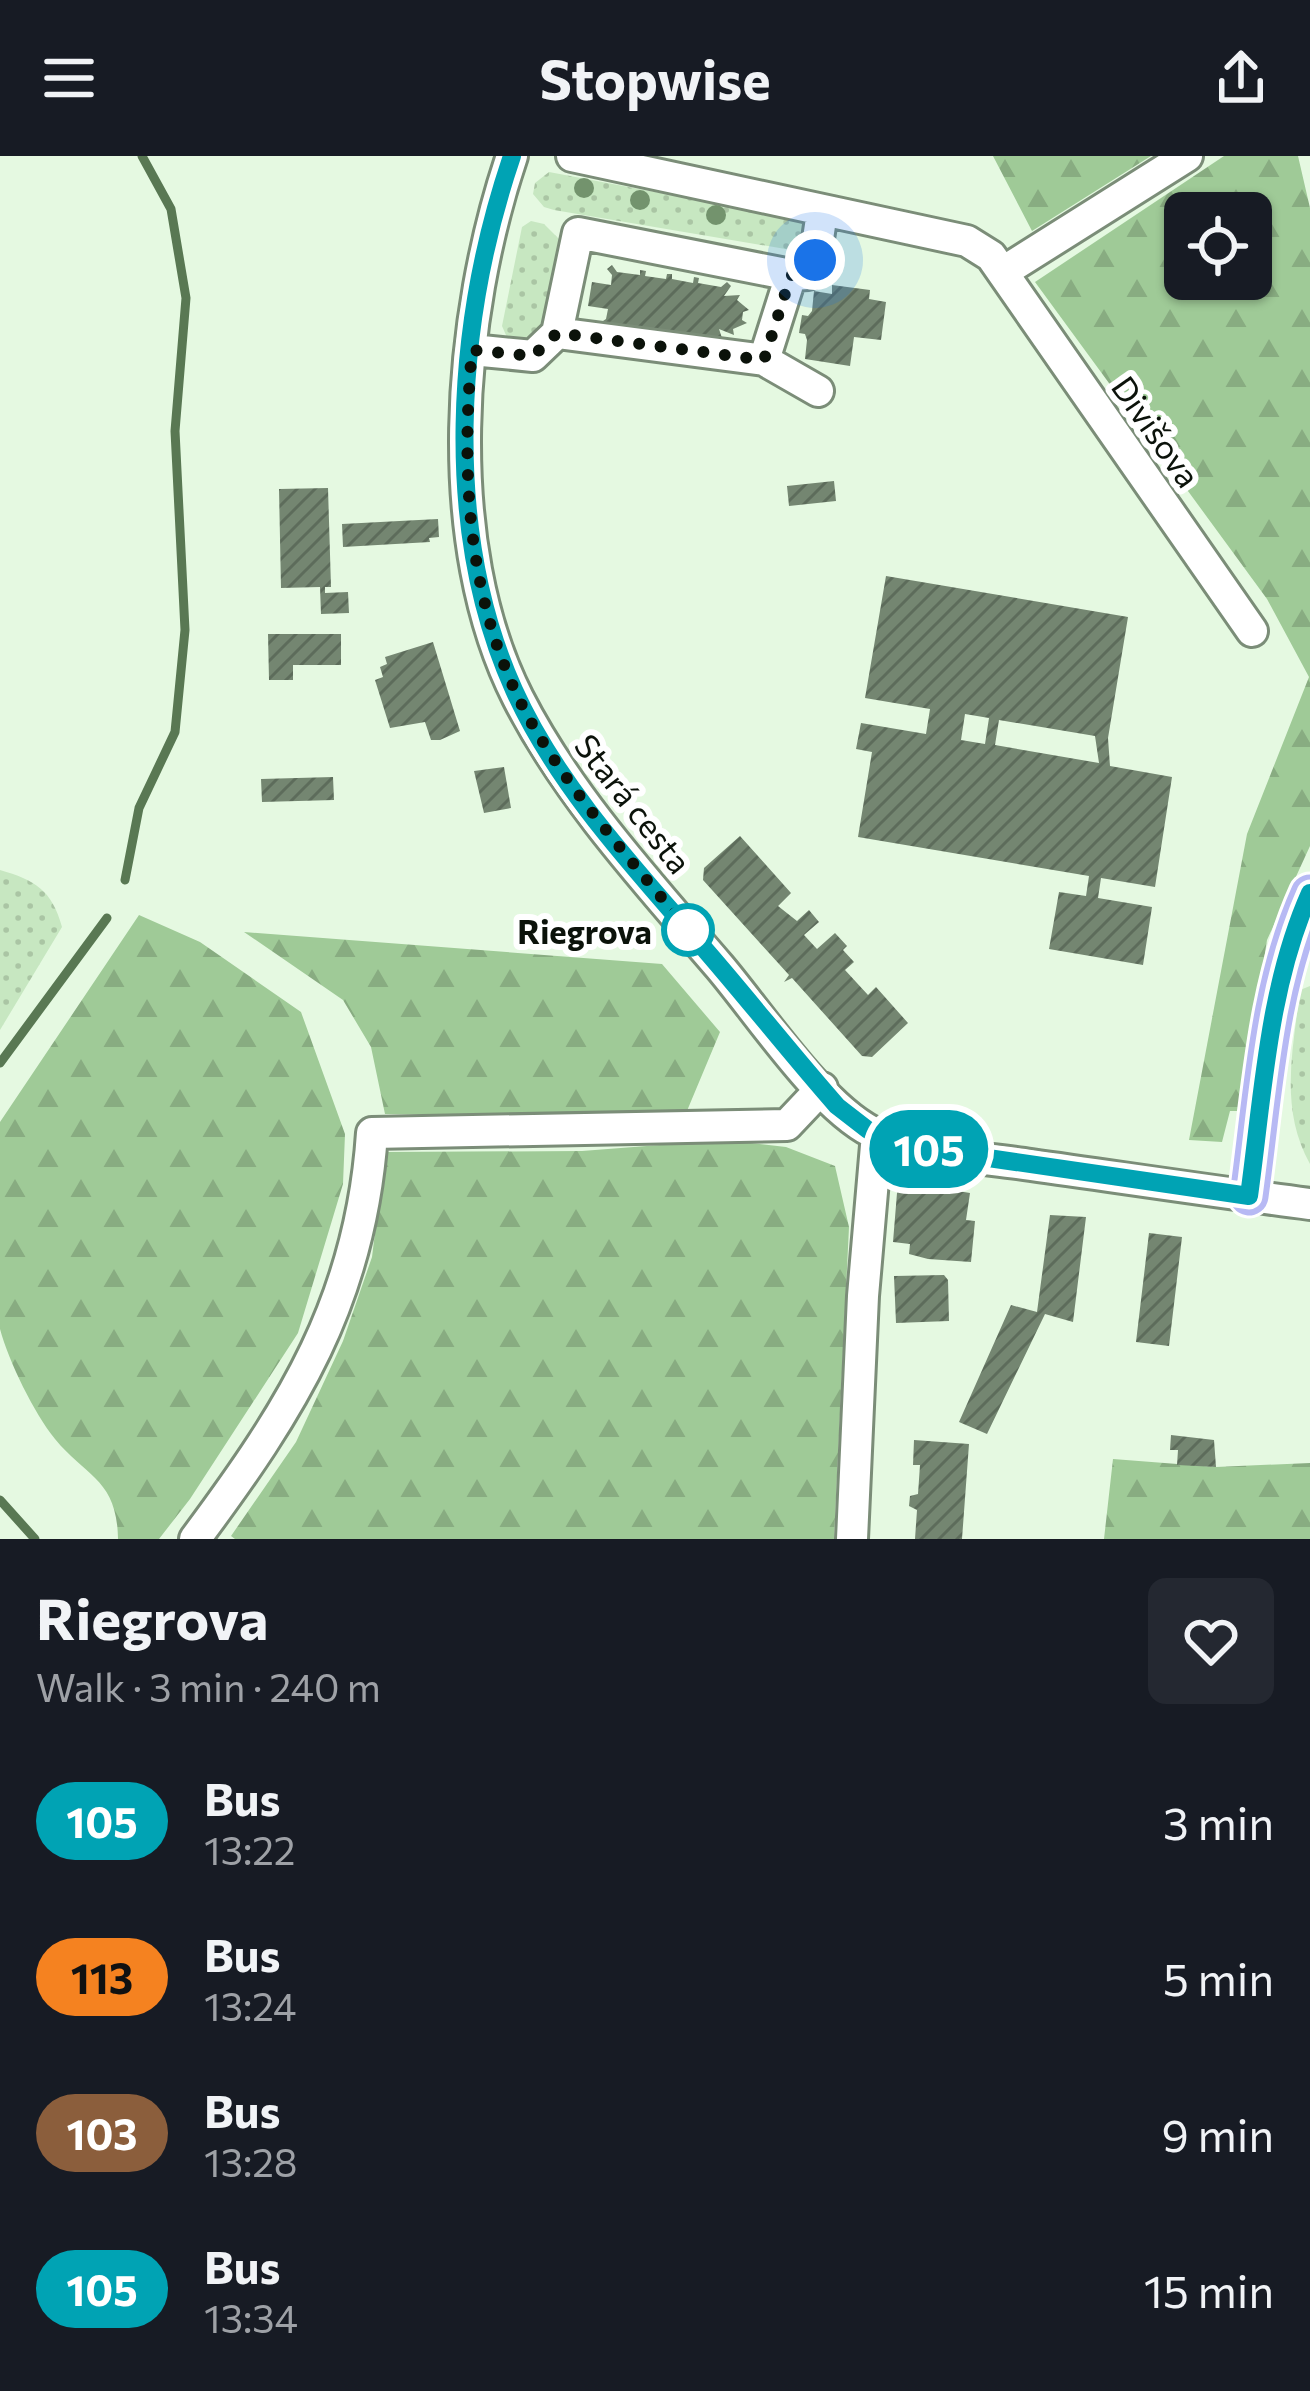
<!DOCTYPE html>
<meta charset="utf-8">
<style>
body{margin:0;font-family:Commissioner,sans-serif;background:#242831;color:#f1f3f6;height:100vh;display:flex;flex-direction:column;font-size:45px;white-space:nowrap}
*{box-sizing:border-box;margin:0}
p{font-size:39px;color:#9ea1a6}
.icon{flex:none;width:66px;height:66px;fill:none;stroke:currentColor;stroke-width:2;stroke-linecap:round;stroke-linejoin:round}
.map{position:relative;height:1383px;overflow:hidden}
.details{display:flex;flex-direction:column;background:#171b24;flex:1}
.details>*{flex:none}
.badge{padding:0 24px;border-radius:39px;font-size:42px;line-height:78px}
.buttons{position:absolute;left:1164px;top:36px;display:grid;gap:24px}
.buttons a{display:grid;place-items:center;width:108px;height:108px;border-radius:18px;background:#171b24;box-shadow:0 3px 9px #0004;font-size:60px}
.you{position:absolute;width:60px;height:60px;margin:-30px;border:9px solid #fff;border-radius:50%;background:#1a73e8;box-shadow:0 0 0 18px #1a73e833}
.map>.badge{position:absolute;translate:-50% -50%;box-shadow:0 0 0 6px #fff}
.round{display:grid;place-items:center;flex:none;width:126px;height:126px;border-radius:18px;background:#242831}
.overview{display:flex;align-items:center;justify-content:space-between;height:204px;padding:0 36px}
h1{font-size:57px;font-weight:700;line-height:90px}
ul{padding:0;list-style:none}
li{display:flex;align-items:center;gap:36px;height:156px;padding:0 36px}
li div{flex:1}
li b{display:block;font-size:45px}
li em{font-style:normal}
li .badge{min-width:132px;font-weight:700;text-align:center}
header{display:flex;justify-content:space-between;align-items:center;height:156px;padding:0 36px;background:#171b24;font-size:54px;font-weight:700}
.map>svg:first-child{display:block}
.grass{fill:url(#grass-dots)}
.forest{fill:url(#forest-firs);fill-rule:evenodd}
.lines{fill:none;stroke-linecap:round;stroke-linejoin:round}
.stream{stroke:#597853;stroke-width:9}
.building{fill:url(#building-hatch);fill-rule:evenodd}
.minor-casing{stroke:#7b8d78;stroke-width:36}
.major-casing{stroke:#fff;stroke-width:45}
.minor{stroke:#fff;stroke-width:30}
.major{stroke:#b7b9f4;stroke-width:39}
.tree{fill:#73936d}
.line-casing{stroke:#fff;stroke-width:27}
.line{stroke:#00a3b4;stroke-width:18}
.walk{stroke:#0b120a;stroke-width:12;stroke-dasharray:0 21.6}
.stop-dot{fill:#fff;stroke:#00a3b4;stroke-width:6}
.labels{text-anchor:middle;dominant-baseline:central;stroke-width:12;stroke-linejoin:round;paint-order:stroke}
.street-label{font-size:33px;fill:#0b120a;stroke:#fff}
.stop-label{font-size:33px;font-weight:bold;fill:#0b120a;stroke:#fff;text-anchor:end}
</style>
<header><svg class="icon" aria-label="menu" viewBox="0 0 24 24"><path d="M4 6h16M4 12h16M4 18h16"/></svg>Stopwise<svg class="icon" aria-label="share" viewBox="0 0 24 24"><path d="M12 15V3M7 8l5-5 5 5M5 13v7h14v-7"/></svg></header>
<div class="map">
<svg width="1310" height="1383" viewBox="0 0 1310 1383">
<defs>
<pattern id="grass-dots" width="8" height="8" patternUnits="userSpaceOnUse" patternTransform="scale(3)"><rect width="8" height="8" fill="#c7e7c1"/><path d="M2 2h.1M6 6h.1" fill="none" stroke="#aac5a4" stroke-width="1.8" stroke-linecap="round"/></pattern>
<pattern id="forest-firs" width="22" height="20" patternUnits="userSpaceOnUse" patternTransform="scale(3)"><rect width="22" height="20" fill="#9fca97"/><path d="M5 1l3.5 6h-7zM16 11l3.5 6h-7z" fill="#88ac81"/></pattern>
<pattern id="building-hatch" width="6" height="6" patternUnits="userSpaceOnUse" patternTransform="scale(3)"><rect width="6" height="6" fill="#748671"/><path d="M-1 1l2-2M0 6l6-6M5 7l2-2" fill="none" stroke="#5d6c5b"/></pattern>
</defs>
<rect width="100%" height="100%" fill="#e5f9e1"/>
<path class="grass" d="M 549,16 L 809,65 L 803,96 L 554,54 L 544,51 L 533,38 L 535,27 Z
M 531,65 L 544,68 L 561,85 C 554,118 553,173 522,190 L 509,186 L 502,170 L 522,71 Z
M 0,714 C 35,724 52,734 62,771 L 0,874 Z
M 1310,830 L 1310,1008 C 1279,952 1293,894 1300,834 Z"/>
<path class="forest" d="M 993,0 L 1151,0 L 1032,75 Z
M 1224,0 L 1298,0 L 1310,52 L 1310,690 L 1267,784 L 1240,955 L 1230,955 L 1222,986 L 1189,984 L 1247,678 L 1309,521 L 1267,443 L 1035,126 ZM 1185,57 L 1251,57 L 1251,123 L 1185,123 Z
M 139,759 L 200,786 L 301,856 L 345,978 L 343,1028 L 298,1177 L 190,1343 L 159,1383 L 118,1383 C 117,1323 87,1322 55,1283 C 34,1257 9,1206 0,1173 L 0,966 Z
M 244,776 L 662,808 L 720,876 L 684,962 L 385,958 L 371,891 L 343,844 Z
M 724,984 L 786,991 L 835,1010 L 849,1071 L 834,1383 L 235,1383 L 231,1380 L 296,1286 L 343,1185 L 372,1101 L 385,996 L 582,995 Z
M 1113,1303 L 1216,1311 L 1310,1307 L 1310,1383 L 1104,1383 Z"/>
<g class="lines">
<path class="stream" d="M 125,724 L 139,652 L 175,576 L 185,474 L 175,275 L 186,142 L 171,53 L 142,0
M 0,907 L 107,762
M 0,1344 L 35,1383"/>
</g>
<path class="building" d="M 612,109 L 617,116 L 640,119 L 640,114 L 646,115 L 645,120 L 666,123 L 667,118 L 672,118 L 672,123 L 693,127 L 694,121 L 699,122 L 698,127 L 721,131 L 727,126 L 731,130 L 724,140 L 740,139 L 737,144 L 749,154 L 743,156 L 742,164 L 747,167 L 733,173 L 734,179 L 719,173 L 723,185 L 719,188 L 714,182 L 691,179 L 691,184 L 685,183 L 686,178 L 665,175 L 664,180 L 659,179 L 659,174 L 638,171 L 637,176 L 632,175 L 632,170 L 609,167 L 603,172 L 600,167 L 606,163 L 608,153 L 588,150 L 592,126 L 611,129 L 612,119 L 607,113 Z
M 832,129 L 870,134 L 869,143 L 886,146 L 881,184 L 854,181 L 850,210 L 805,203 L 807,184 L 805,178 L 799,177 L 802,159 L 808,160 L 812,155 L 814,135 L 832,138 Z
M 834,325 L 836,345 L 789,350 L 787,330 Z
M 328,332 L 331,431 L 325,431 L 325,437 L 348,436 L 349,457 L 321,458 L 320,431 L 281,432 L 279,333 Z
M 438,363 L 439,381 L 429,382 L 430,386 L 343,391 L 342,368 Z
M 886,420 L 1128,461 L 1108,582 L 1110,610 L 1172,621 L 1155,731 L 1101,722 L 1098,742 L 1152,751 L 1143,809 L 1049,793 L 1059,736 L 1086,740 L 1089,720 L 858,681 L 872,596 L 856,593 L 861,567 L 926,578 L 930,553 L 865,542 ZM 965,558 L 989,562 L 985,588 L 961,584 ZM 999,564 L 1095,580 L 1099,607 L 995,589 Z
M 268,478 L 341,478 L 341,509 L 293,509 L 293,524 L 269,524 Z
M 433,486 L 460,575 L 440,584 L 431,584 L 425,566 L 390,572 L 375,524 L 383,521 L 380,511 L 387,508 L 385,501 Z
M 504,611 L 511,652 L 484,657 L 474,615 Z
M 333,621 L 334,644 L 262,646 L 261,623 Z
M 740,680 L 791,737 L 778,750 L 797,765 L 809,754 L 819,766 L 804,779 L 817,793 L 835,777 L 847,790 L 843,794 L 854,806 L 845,814 L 868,839 L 876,831 L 908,867 L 872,901 L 862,900 L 792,822 L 784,826 L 789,819 L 703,724 L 704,712 Z
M 910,1027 L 970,1037 L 966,1064 L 975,1065 L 971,1106 L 928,1103 L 909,1098 L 910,1088 L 893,1086 L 897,1037 L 903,1028 Z
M 1050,1059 L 1086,1061 L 1073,1166 L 1045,1158 L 987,1278 L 959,1266 L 1011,1149 L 1037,1156 Z
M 1149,1077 L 1182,1081 L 1169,1190 L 1136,1186 Z
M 944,1119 L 948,1124 L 949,1165 L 896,1167 L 894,1120 Z
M 1171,1279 L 1214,1284 L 1216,1311 L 1177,1309 L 1178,1294 L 1170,1294 Z
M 914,1284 L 969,1288 L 962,1383 L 915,1383 L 917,1354 L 909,1350 L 910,1340 L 918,1338 L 920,1309 L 913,1309 Z"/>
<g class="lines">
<g class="minor-casing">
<path id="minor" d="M 512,0 C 458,159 439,387 518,542 C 568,640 647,726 719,810 C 759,857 819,949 872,976 C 919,1000 980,1001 1031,1009 C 1124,1022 1217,1036 1310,1048
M 572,0 L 967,85 L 991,100 L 1252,475
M 1003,116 L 1187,0
M 557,177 L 764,204 L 791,119
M 472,194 L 533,200 L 557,177 L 578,77 L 791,119 L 808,118 L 815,103 L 822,56
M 764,204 L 818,235
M 195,1383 C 292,1253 361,1144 372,977 L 787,969 L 822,932
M 852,1383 L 863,1140 L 877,978"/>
</g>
<g class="major-casing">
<path id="major" d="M 1249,1040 C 1263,940 1268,831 1310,738"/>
</g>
<use href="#minor" class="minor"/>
<use href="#major" class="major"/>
</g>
<g class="tree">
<circle cx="584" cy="32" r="10"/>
<circle cx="640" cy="44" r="10"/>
<circle cx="716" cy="59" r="10"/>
</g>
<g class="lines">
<g class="line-casing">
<path id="line" d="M 512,0 C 456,165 441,372 514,534 C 558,632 639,717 708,797 C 752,848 793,900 837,950 L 868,974 L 920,992 L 1249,1040 C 1263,939 1268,831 1310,737"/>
</g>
<use href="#line" class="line"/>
<path class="walk" d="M 688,774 C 639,713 580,648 538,578 C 468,462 460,326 472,194 L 533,200 L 557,177 L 764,204 L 791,119 L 808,118 L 815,104"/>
</g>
<circle class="stop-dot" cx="688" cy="774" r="24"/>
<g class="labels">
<g class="street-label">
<text transform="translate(1157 275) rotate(55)">Divišova</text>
<text transform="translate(634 647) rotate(52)">Stará cesta</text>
</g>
<g class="stop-label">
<text x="652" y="774">Riegrova</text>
</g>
</g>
</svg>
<div class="buttons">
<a><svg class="icon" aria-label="locate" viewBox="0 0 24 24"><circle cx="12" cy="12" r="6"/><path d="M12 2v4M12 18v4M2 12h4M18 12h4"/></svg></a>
</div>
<div class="you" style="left:815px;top:104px"></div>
<b class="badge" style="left:929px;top:993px;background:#00a3b4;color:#fff">105</b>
</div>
<section class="details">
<div class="overview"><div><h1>Riegrova</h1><p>Walk · 3 min · 240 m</p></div><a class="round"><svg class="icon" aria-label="heart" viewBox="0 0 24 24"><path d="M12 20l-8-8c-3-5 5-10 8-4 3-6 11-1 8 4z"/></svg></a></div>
<ul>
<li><span class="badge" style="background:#00a3b4;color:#fff">105</span><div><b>Bus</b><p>13:22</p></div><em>3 min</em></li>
<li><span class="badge" style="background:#f58220;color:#111">113</span><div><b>Bus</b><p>13:24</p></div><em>5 min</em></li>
<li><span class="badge" style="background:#8b5e3c;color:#fff">103</span><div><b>Bus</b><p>13:28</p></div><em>9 min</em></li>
<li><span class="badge" style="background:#00a3b4;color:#fff">105</span><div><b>Bus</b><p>13:34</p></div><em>15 min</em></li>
</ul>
</section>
